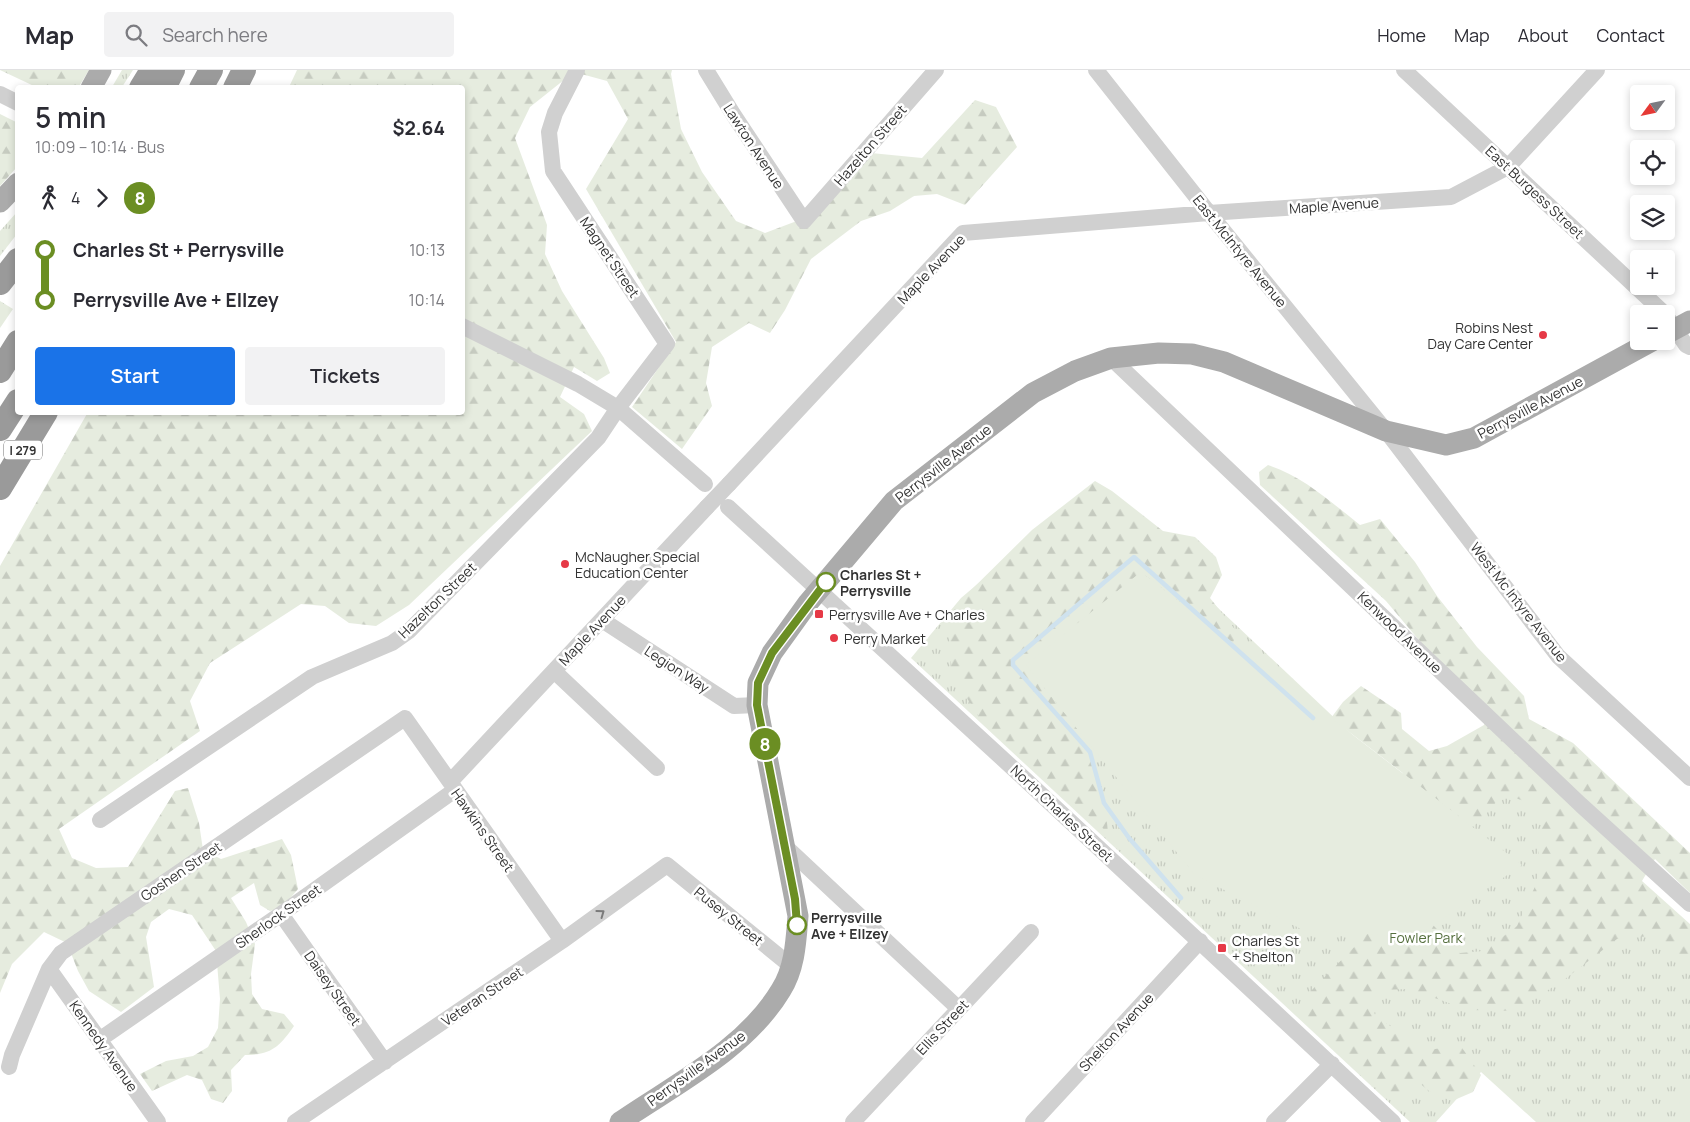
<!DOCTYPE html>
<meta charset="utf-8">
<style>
body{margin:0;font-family:Manrope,sans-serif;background:#f2f2f3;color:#2b2b33;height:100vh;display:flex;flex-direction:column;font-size:19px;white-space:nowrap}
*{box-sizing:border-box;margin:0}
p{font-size:16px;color:#7c7c81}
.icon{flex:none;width:28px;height:28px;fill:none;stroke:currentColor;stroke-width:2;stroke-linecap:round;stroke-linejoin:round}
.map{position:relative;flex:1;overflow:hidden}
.sheet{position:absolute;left:15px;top:15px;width:450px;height:330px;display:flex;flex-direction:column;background:#fff;border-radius:5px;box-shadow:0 2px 8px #0003}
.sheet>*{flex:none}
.badge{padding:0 10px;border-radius:16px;font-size:18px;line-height:32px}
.needle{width:32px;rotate:237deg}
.buttons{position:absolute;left:1630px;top:15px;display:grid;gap:10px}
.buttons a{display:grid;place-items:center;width:45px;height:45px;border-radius:5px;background:#fff;box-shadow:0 2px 8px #0003;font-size:25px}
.map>.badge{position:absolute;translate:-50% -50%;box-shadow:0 0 0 2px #fff}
.legs{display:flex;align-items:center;gap:8px;height:55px;padding:0 20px;font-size:16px}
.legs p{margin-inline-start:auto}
.overview{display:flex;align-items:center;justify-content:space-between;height:85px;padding:0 20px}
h1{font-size:28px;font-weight:600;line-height:38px}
.primary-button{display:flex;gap:10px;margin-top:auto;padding:10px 20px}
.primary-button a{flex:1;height:58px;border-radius:5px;background:#1a73e8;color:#fff;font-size:20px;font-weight:600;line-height:58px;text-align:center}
.primary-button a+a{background:#f2f2f3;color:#2b2b33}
ul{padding:0 20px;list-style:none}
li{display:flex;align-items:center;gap:18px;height:50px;font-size:19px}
li i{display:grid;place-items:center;width:8px;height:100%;margin:0 6px;background:currentColor}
li i::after{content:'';width:12px;height:12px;margin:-6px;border:4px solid;border-radius:50%;background:#fff}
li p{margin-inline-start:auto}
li:first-child i{background:linear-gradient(#0000 50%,currentColor 0)}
li:last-child i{background:linear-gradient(currentColor 50%,#0000 0)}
header{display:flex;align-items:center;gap:30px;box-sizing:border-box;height:70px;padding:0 25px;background:#fff;border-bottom:1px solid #e1e1e2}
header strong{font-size:24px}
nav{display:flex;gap:28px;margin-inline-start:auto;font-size:18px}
.search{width:350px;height:45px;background:#f2f2f3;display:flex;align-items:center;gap:12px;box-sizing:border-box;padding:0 18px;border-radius:5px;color:#7c7c81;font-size:19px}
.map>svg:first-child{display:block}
.grass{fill:url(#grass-tufts)}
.forest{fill:url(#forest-firs)}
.pitch{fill:#e6ecdf}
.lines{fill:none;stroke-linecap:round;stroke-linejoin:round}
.stream{stroke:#cfe2ee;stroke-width:4.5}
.minor{stroke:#d0d0d0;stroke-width:16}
.major{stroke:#ababab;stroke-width:21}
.highway{stroke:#9a9a9a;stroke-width:24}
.minor-bridge{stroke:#d0d0d0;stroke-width:16}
.oneway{stroke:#7a7a7a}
.line-1-casing{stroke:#fff;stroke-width:11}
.line-1{stroke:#6b8e23;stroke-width:8}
.poi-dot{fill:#e63946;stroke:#fff;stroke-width:2}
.stop-1-dot{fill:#fff;stroke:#6b8e23;stroke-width:2.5}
.labels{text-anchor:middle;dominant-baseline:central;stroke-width:5;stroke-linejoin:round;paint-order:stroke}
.shield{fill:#fff;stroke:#707070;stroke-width:1}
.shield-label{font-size:12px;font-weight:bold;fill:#333}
.street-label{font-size:14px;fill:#333;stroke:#fff}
.poi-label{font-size:14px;fill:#333;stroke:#fff;text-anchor:start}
.stop-label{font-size:14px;font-weight:bold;fill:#333;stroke:#fff;text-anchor:start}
.park-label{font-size:14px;fill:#56703f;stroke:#fff}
</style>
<header>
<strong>Map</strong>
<div class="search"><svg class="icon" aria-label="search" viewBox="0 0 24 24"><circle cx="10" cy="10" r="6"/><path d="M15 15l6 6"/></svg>Search here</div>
<nav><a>Home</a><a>Map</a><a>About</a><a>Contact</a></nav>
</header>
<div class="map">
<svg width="1690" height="1052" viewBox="0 0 1690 1052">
<defs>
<pattern id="grass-tufts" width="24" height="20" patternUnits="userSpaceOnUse" patternTransform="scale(1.25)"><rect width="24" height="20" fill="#e6ecdf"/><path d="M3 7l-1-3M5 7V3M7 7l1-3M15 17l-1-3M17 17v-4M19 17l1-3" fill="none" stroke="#c6cbc0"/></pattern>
<pattern id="forest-firs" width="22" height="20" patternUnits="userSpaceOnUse" patternTransform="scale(1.25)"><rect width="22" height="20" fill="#e6ecdf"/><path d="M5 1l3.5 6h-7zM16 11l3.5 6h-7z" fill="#c6cbc0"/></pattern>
</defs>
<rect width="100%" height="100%" fill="#fff"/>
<path class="grass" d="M 122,0 L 133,0 L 122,17 L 112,17 Z
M 17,142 L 17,164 L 0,186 L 0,161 Z
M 0,231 L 13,239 L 0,258 Z
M 1091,418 L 1397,707 L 1482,658 L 1690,858 L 1690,1052 L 1536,1052 L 1481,1002 L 1436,1052 L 1410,1052 L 911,588 L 961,528 Z"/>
<path class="forest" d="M 0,0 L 89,0 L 78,18 L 36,17 Z
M 297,0 L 672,0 L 671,4 L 681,59 L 702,102 L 736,151 L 765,163 L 818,143 L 871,83 L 922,88 L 975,30 L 996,37 L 1017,77 L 965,135 L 937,124 L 914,126 L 890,141 L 861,151 L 811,189 L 785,240 L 770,263 L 749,253 L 712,277 L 706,313 L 712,336 L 682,379 L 632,337 L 676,272 L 586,119 L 628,49 L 607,11 L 574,2 L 530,37 L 515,68 L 547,155 L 545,184 L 562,221 L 604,288 L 610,303 L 597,311 L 574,297 L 560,327 L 584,344 L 592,361 L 409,535 L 376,556 L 349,553 L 325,536 L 301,534 L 210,593 L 190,631 L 200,661 L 59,759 L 72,788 L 96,798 L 128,797 L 175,721 L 188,718 L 199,753 L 203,780 L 221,789 L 282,769 L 291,785 L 298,819 L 282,838 L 270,841 L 260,835 L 254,813 L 231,828 L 246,852 L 255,874 L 251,904 L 252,924 L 262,939 L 284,944 L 294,956 C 280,976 272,985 245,985 L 231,1000 L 232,1021 L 223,1033 L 211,1029 L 202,1010 L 187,1005 L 152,1021 L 140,1004 L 166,991 L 193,986 L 208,977 L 218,958 L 220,929 L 216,881 L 192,845 L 169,839 L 151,852 L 146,867 L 154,917 L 121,942 L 89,921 L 78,901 L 67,873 L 44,862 L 12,894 L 0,923 L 0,496 L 88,342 L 462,342 L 462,18 L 289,17 Z
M 0,44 L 18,53 L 17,97 L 0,116 Z
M 1268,395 C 1303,406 1332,433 1360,455 L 1380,449 L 1415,492 L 1437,526 L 1477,577 L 1524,626 L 1529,649 L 1573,673 L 1690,783 L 1690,823 L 1655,789 L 1642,811 L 1690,854 L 1690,902 L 1681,898 L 1650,866 L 1617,869 L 1565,909 L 1516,941 L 1469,940 L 1409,919 L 1379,920 L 1371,935 L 1376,947 L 1429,980 L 1460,975 L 1481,1005 L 1473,1022 L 1452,1031 L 1429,1021 L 1417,1011 L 1395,1031 L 1304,947 L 1311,921 L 1367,864 L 1416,867 L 1433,855 L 1460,883 L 1484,881 L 1517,856 L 1538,810 L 1539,765 L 1547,739 L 1504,724 L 1473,757 L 1331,648 L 1343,632 L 1361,616 L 1401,643 L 1402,659 L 1429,681 L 1447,676 L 1484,655 L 1488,642 L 1434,588 L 1386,531 L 1260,415 L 1259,402 Z
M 1095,411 L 1112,421 L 1163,461 L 1195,467 L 1216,487 L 1222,505 L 1210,528 L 1237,562 L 1233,573 L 1141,502 L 1026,595 L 1083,666 L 1105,732 L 1108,763 L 981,650 L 952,605 L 948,554 L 956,535 L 1032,460 Z"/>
<path class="pitch" d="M 1141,502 L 1522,795 L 1416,867 L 1303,860 L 1195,805 L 1026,595 Z
M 1690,1009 L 1690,1052 L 1687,1052 L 1676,1025 Z"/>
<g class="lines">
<path class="stream" d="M 1181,828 L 1129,768 L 1104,733 L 1090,682 L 1013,595 L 1013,590 L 1134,487 L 1313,648"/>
<path class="minor" d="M 706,0 L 733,44 L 804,151 L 936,0
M 1096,0 L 1209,143 L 1386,361 L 1558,586 L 1690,708
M 1404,0 L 1665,244
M 0,24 L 18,33
M 1669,250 L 1686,275 L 1690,277
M 462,256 L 578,314 L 618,338 L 705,414
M 1111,288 L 1581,735 L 1690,834
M 729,414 L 963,163 L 1209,143 L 1451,127 L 1508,97 L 1597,0
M 728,437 L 1016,701 L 1393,1052
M 602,550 L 734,636 L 757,635
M 554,601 L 657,698
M 450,712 L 707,437
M 100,750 L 312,607 L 392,573 L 409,561 L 598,368 L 618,338 L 667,274 L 553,101 L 549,62 L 555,43 L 577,0
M 785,776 L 959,939
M 281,844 L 385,992
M 49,899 L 158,1052
M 99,970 L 281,844 L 455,720
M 9,997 L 12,985 L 49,899 L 61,883 L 405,648 L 562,871
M 295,1052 L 562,871 L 667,795 L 791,896
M 853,1052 L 1031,862
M 1033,1052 L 1200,871
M 1274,1052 L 1332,994"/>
<path class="major" d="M 91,18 L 101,0
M 0,132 L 18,113
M 1666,264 L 1690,251
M 620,1052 C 675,1014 745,980 781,920 C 795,898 796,871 798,846 L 757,635 L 758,613 L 772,583 L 808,533 L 894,431 L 1033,323 L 1075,301 L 1111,288 L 1159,283 L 1192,284 L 1224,292 L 1386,361 L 1446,375 L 1474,368 L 1652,271"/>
<path class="highway" d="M 141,18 L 152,0
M 164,18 L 173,0
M 201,18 L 211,0
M 235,18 L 244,0
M 0,213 L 18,190
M 0,301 L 18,272
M 0,359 L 18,331
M 0,418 L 46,342"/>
<path class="minor-bridge" d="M 707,437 L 729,414"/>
</g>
<defs><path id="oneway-chevron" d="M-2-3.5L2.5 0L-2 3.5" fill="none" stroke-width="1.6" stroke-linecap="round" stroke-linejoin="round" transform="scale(1.25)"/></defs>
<use class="oneway" href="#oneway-chevron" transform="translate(601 843) rotate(-36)"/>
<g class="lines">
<g class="line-1-casing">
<path id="line-1" d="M 797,855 L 795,829 L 757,635 L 758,613 L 772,583 L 826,512"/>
</g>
<use href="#line-1" class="line-1"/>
</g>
<g class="poi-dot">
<circle cx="1543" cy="265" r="5"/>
<circle cx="565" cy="494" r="5"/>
<rect x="814" y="539" width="10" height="10" rx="2.5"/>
<circle cx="834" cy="568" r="5"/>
<rect x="1217" y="873" width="10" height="10" rx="2.5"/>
</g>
<g class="stop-1-dot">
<circle cx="826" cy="512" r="9"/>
<circle cx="797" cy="855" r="9"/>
</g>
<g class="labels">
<rect class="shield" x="4" y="370.5" width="38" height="19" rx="4"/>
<g class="shield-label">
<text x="23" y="380">I 279</text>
</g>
<g class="street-label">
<text transform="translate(870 75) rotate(-49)">Hazelton Street</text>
<text transform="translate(754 76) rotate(57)">Lawton Avenue</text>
<text transform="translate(1535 122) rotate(43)">East Burgess Street</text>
<text transform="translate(1334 135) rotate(-4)">Maple Avenue</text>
<text transform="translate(1240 181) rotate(51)">East McIntyre Avenue</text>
<text transform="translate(610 187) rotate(56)">Magnet Street</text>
<text transform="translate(931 199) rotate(-46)">Maple Avenue</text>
<text transform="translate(1530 337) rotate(-28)">Perrysville Avenue</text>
<text transform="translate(943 393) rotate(-38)">Perrysville Avenue</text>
<text transform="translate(437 530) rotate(-44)">Hazelton Street</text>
<text transform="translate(1519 532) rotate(52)">West Mc Intyre Avenue</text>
<text transform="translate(592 560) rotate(-47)">Maple Avenue</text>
<text transform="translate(1400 562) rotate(44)">Kenwood Avenue</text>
<text transform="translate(677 599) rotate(33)">Legion Way</text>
<text transform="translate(1062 743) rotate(43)">North Charles Street</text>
<text transform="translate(483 760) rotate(55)">Hawkins Street</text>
<text transform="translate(181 801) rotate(-34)">Goshen Street</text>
<text transform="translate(278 846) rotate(-35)">Sherlock Street</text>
<text transform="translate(729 846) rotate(39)">Pusey Street</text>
<text transform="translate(333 918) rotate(55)">Daisey Street</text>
<text transform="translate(482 926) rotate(-34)">Veteran Street</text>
<text transform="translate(942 957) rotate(-47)">Ellis Street</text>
<text transform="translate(1116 962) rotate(-47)">Shelton Avenue</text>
<text transform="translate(104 976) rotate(55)">Kennedy Avenue</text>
<text transform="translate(696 998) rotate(-36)">Perrysville Avenue</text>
</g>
<g class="poi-label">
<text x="1533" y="257" text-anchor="end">Robins Nest<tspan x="1533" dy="16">Day Care Center</tspan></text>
<text x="575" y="486">McNaugher Special<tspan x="575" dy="16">Education Center</tspan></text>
<text x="829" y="544">Perrysville Ave + Charles</text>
<text x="844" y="568">Perry Market</text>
<text x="1232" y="870">Charles St<tspan x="1232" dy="16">+ Shelton</tspan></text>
</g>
<g class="stop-label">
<text x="840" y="504">Charles St +<tspan x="840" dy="16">Perrysville</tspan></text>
<text x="811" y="847">Perrysville<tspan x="811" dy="16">Ave + Ellzey</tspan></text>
</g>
<g class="park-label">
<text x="1426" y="867">Fowler Park</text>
</g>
</g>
</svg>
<div class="buttons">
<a><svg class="needle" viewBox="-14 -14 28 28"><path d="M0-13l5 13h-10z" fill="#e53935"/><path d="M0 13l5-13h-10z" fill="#7c7c81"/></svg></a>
<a><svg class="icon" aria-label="locate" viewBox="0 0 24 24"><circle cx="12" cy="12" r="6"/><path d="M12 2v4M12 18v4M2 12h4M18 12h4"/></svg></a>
<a><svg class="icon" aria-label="layers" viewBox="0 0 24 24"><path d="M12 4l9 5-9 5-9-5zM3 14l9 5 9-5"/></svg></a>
<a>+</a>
<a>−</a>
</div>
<b class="badge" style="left:765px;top:674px;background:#6b8e23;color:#fff">8</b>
<section class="sheet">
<div class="overview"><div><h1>5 min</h1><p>10:09 – 10:14 · Bus</p></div><b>$2.64</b></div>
<div class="legs"><svg class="icon" aria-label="walk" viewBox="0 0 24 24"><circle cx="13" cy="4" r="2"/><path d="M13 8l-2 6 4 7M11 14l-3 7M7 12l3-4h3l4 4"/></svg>4<svg class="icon" aria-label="forward" viewBox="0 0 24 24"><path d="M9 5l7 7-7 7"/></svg><b class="badge" style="background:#6b8e23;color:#fff">8</b></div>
<ul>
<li><i style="color:#6b8e23"></i><b>Charles St + Perrysville</b><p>10:13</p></li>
<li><i style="color:#6b8e23"></i><b>Perrysville Ave + Ellzey</b><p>10:14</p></li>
</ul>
<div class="primary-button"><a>Start</a><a>Tickets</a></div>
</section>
</div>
